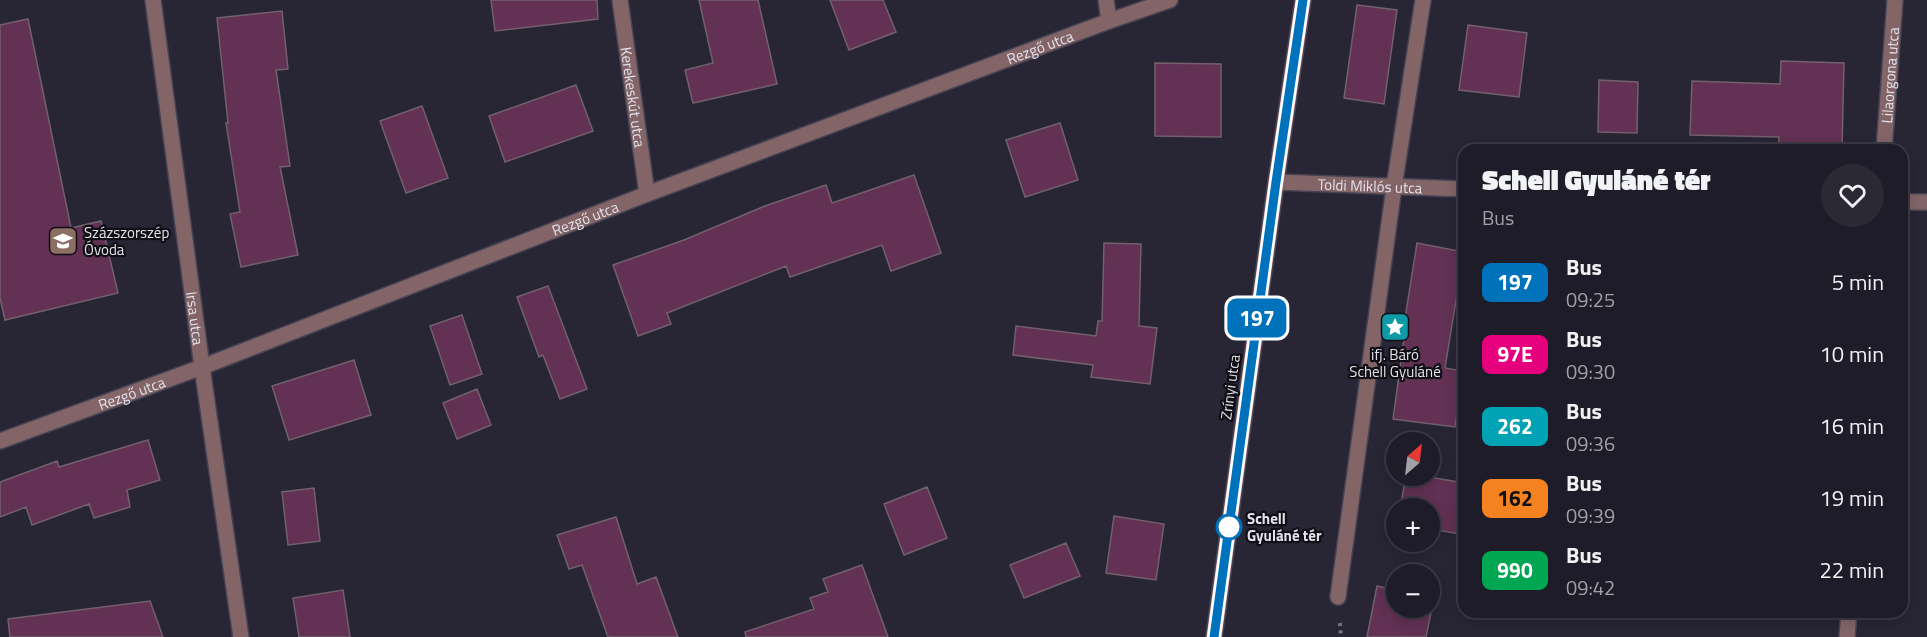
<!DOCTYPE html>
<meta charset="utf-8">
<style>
body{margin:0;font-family:"Titillium Web",sans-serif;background:#2b2934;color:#f1f3f6;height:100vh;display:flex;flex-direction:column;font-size:22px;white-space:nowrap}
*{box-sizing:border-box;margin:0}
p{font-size:20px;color:#a1a1a8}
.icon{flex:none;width:33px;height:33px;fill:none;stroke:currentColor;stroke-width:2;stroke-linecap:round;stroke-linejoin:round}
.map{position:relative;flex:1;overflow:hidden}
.side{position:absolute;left:1458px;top:144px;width:450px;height:474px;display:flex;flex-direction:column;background:#1e1c28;border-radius:18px;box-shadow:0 3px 15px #0003,0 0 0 2px #3c3a45}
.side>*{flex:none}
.badge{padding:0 12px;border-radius:9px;font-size:21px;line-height:39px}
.needle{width:39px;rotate:28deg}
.fabs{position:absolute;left:1386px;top:432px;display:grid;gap:12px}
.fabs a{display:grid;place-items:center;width:54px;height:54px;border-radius:50%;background:#1e1c28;box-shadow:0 3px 15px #0003,0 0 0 2px #3c3a45;font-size:30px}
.map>.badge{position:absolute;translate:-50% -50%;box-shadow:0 0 0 3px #fff}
.round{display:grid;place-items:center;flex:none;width:63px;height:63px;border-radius:32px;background:#2b2934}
.overview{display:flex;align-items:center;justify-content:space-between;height:102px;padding:0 24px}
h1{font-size:28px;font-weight:800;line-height:45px}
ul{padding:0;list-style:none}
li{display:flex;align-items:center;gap:18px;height:72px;padding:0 24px}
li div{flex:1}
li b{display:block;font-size:22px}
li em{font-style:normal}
li .badge{min-width:66px;font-weight:700;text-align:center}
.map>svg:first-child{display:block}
.building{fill:#623154;stroke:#72606c;stroke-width:1.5}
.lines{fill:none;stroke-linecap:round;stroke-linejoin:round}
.minor-casing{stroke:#464352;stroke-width:18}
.major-casing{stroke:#464352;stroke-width:18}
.path{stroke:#767482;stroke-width:4;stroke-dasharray:3 4.5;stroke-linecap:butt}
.minor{stroke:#836568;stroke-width:15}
.major{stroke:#dea2a9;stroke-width:15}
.line-casing{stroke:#fff;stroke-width:14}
.line{stroke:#0072bc;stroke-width:9}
.stop-dot{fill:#fff;stroke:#0072bc;stroke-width:3}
.labels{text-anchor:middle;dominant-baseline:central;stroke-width:4.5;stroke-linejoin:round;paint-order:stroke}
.street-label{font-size:15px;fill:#e3e1ec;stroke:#110f16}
.poi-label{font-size:15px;fill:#e3e1ec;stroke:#110f16;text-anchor:start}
.stop-label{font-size:15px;font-weight:bold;fill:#e3e1ec;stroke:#110f16;text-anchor:start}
</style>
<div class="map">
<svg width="1927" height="637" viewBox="0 0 1927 637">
<rect width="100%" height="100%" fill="#282535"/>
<path class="building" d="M 491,0 L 597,0 L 598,19 L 495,31 Z
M 699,0 L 758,0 L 777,84 L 693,103 L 685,70 L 713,63 Z
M 830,0 L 883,0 L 896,32 L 849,50 Z
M 1357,5 L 1397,10 L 1384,104 L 1344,98 Z
M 282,11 L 288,69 L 276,70 L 290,166 L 280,167 L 298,255 L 241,267 L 230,214 L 240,212 L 226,123 L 228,123 L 217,18 Z
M 28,19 L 71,228 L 101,221 L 118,293 L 5,320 L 0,298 L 0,25 Z
M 1468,25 L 1527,33 L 1519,97 L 1459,90 Z
M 1781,61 L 1844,63 L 1842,150 L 1778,150 L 1779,137 L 1690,135 L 1692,81 L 1780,84 Z
M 1155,63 L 1221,64 L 1221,137 L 1155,136 Z
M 1599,80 L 1638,82 L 1637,133 L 1598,132 Z
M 576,85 L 593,131 L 505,162 L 489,116 Z
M 422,106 L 448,178 L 406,193 L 380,121 Z
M 1060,123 L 1078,180 L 1025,197 L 1006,140 Z
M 914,175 L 941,253 L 891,271 L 882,245 L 790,277 L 786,266 L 667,313 L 671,324 L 638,336 L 613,265 L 684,240 L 765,206 L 826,185 L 832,203 Z
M 1104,243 L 1141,244 L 1139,326 L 1157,328 L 1150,384 L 1091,377 L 1093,365 L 1013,355 L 1016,326 L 1096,336 L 1098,321 L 1102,321 Z
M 1417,243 L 1464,252 L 1445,368 L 1463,371 L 1455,427 L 1393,419 L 1405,331 L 1403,331 Z
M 548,286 L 587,389 L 560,399 L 543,355 L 539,357 L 517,297 Z
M 462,315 L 482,374 L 450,385 L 430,326 Z
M 354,360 L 371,415 L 289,440 L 272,386 Z
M 477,389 L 491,425 L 457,439 L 443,403 Z
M 148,440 L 160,480 L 127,490 L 130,507 L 94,518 L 89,504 L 32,525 L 26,507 L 0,517 L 0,482 L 57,461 L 59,467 Z
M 1406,476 L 1423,476 L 1464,483 L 1464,513 L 1460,534 L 1430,529 L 1434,508 L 1400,508 Z
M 927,487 L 947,538 L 904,555 L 884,504 Z
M 314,488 L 320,541 L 288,545 L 282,492 Z
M 1114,516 L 1164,524 L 1156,580 L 1106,573 Z
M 616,517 L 637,584 L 656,577 L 678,637 L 608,637 L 582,565 L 569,569 L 557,535 Z
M 1066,543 L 1080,576 L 1024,598 L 1010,565 Z
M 862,565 L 888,637 L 746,637 L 745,632 L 814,609 L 810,598 L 828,592 L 823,579 Z
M 1377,586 L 1396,590 L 1396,608 L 1430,608 L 1430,597 L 1434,598 L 1426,637 L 1367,637 Z
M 343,590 L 350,637 L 299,637 L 293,598 Z
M 150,601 L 163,637 L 10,637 L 8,619 Z"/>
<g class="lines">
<g class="minor-casing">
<g id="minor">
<path id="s1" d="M 153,0 L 202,367 L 241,637"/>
<path id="s2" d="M 620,0 L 647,194"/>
<path d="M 1106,0 L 1109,21"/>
<path id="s3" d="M 1884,150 L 1895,0"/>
<path id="s4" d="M 1276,182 L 1464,189"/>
<path d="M 1902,202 L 1927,202"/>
<path id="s5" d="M 0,441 L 202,367 L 647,194 L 1109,21 L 1170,0"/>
<path d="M 1338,597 L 1394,187 L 1423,0"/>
<path d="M 1847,637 L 1849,612"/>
</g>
</g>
<g class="major-casing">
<path id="major" d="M 1214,637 L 1276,182 L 1303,0"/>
</g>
<path class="path" d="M 1340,623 L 1341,637"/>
<use href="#minor" class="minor"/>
<use href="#major" class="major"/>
</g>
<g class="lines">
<g class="line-casing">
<path id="line" d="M 1214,637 L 1276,182 L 1303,0"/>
</g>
<use href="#line" class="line"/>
</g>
<defs>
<g id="school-square" transform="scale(1.5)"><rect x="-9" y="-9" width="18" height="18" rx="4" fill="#8d6e63" stroke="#110f16"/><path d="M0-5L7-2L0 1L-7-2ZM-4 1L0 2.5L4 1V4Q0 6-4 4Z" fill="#fff"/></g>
<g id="sight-square" transform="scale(1.5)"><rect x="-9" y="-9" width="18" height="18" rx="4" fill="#0f9aa8" stroke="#110f16"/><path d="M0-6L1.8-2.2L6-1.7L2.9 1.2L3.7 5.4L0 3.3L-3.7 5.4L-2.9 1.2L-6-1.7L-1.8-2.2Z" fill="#fff"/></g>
</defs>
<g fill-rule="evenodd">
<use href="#school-square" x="63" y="241"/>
<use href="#sight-square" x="1395" y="327"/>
</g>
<circle class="stop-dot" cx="1229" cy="527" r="12"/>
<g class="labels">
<g class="street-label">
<text stroke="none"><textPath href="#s5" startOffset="1112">Rezgő utca</textPath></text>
<text stroke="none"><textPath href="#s3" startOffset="75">Lilaorgona utca</textPath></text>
<text stroke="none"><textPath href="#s2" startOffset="98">Kerekeskút utca</textPath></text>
<text stroke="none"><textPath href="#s4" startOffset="94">Toldi Miklós utca</textPath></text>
<text stroke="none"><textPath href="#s5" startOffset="626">Rezgő utca</textPath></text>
<text stroke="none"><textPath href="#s1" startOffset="321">Irsa utca</textPath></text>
<text transform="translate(1230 387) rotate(-82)">Zrínyi utca</text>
<text stroke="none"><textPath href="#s5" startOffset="140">Rezgő utca</textPath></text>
</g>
<g class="poi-label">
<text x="84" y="232">Százszorszép<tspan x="84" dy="17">Óvoda</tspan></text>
<text x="1395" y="354" text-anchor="middle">ifj. Báró<tspan x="1395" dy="17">Schell Gyuláné</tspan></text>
</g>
<g class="stop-label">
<text x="1247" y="518">Schell<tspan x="1247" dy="17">Gyuláné tér</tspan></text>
</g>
</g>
</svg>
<div class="fabs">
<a><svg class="needle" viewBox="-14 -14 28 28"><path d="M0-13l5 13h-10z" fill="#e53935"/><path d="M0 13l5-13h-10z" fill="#a1a1a8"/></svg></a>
<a>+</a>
<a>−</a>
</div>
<b class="badge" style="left:1257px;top:318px;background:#0072bc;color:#fff">197</b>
<section class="side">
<div class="overview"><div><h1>Schell Gyuláné tér</h1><p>Bus</p></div><a class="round"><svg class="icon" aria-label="heart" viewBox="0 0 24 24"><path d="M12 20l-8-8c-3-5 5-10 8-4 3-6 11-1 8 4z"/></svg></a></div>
<ul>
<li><span class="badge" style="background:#0072bc;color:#fff">197</span><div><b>Bus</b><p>09:25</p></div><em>5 min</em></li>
<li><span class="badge" style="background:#e6007e;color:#fff">97E</span><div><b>Bus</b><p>09:30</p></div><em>10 min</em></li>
<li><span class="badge" style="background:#00a3b4;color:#fff">262</span><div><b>Bus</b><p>09:36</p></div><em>16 min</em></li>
<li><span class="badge" style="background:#f58220;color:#111">162</span><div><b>Bus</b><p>09:39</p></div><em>19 min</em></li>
<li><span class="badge" style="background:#00a651;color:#fff">990</span><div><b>Bus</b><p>09:42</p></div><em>22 min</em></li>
</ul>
</section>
</div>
